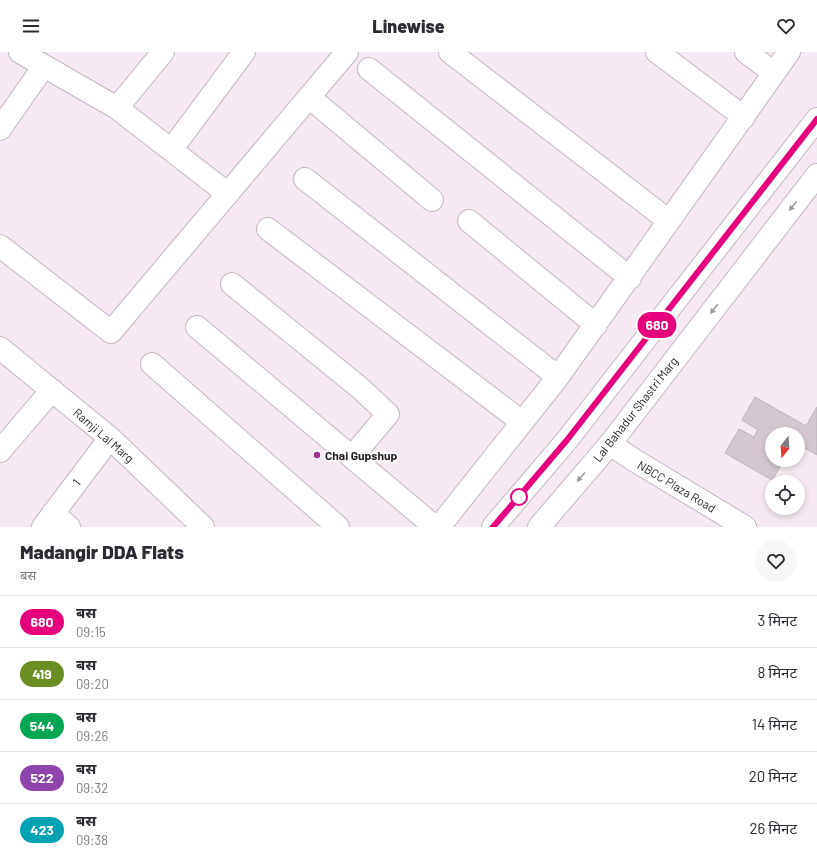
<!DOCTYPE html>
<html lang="hi">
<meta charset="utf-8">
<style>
body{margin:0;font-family:Barlow,"Noto Sans Devanagari",sans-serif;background:#f7f7f7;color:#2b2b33;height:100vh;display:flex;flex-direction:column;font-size:15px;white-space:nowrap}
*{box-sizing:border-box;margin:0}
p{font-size:13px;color:#7c7c81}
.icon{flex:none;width:22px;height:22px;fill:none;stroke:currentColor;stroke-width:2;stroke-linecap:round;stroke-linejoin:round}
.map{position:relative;height:475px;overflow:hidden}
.sheet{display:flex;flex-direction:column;background:#fff;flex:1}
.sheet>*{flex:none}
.badge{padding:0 8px;border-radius:13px;font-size:14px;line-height:26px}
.needle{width:26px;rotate:197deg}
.tools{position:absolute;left:765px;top:375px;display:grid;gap:8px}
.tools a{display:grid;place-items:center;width:40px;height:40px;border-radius:50%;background:#fff;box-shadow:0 2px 6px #0003;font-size:20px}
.map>.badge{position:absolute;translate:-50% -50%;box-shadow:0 0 0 2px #fff}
.round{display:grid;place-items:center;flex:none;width:42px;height:42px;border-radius:21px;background:#f7f7f7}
.head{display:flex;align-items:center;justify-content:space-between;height:68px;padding:0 20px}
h1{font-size:19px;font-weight:800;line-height:30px}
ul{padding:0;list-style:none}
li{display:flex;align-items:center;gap:12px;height:52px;padding:0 20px;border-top:1px solid #e1e1e2}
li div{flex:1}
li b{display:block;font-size:15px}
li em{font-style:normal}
li .badge{min-width:44px;font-weight:700;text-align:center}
header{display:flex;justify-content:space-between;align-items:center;height:52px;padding:0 20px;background:#fff;font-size:18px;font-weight:800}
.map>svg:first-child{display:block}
.building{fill:#d4c7d1;stroke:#bdb1ba}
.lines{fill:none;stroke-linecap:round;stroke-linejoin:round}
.minor-casing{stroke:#c2b6bf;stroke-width:24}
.major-casing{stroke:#c2b6bf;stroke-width:24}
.minor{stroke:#fff;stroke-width:22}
.major{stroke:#fff;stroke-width:22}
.oneway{fill:#9c9a9c}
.line-casing{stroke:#fff;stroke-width:9}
.line{stroke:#e6007e;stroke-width:6}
.poi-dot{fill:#9c3090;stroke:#fff;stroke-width:1.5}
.stop-dot{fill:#fff;stroke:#e6007e;stroke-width:2}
.labels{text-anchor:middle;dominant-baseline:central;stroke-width:4;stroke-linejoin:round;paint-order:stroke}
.street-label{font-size:12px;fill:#231e22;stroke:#fff}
.poi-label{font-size:12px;font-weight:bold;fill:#231e22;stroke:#fff;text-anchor:start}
</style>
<header><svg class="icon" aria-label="menu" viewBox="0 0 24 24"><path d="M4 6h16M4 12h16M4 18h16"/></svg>Linewise<svg class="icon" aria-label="heart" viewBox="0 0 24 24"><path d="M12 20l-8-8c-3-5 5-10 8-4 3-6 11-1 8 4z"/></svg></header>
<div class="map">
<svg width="817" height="475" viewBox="0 0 817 475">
<rect width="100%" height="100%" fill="#f6e9f3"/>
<path class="building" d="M 755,345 L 806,374 L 817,355 L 817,403 L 798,392 L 798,382 L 772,382 L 772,408 L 784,408 L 772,428 L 725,401 L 739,377 L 754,385 L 758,378 L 742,368 Z"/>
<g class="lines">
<g class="minor-casing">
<path id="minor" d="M 20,0 L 117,56 L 228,142
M 450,0 L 669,169
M 657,0 L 744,65
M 746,0 L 774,21
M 369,17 L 630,226
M 309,45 L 432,148
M 117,56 L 163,0
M 0,77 L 44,14
M 171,98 L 244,0
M 305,127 L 558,325
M 469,169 L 596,273
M 268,177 L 522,370
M 0,194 L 111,280 L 347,0
M 232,232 L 360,336 L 388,362 L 352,405
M 197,275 L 435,475
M 0,296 L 110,386 L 203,475
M 152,312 L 338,475
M 610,392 L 634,408 L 745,475
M 0,399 L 52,338
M 53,461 L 69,475
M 43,475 L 110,386
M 439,475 L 558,325 L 789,0"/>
</g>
<g class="major-casing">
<path id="major" d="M 493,475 L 567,388 L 817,67
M 539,475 L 610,392 L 817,123"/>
</g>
<use href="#minor" class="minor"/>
<use href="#major" class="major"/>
</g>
<defs><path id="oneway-solid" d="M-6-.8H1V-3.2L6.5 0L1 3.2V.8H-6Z"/></defs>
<g class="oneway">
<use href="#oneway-solid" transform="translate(793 154) rotate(128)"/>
<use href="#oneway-solid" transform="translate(714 257) rotate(128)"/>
<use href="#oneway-solid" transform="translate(581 425) rotate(131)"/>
</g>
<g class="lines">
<g class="line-casing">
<path id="line" d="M 493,475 L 567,388 L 817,67"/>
</g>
<use href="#line" class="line"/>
</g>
<circle class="poi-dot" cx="317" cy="403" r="4"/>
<circle class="stop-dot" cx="519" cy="445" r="8"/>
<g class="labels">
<g class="street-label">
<text transform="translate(635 357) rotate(-52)">Lal Bahadur Shastri Marg</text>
<text transform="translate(104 383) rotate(41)">Ramji Lal Marg</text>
<text transform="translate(76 430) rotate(-53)">1</text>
<text transform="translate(677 434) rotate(31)">NBCC Plaza Road</text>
</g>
<g class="poi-label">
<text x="325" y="403">Chai Gupshup</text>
</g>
</g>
</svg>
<div class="tools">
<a><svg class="needle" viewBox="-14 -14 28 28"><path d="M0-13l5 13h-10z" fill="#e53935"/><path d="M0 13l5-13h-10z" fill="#7c7c81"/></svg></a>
<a><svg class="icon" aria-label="locate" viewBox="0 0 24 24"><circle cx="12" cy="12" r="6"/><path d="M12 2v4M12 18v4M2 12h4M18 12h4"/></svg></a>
</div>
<b class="badge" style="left:657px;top:273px;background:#e6007e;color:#fff">680</b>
</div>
<section class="sheet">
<div class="head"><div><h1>Madangir DDA Flats</h1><p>बस</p></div><a class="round"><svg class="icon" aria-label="heart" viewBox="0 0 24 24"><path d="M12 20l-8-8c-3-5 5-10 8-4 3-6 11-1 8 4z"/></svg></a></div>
<ul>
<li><span class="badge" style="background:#e6007e;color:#fff">680</span><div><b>बस</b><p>09:15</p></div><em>3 मिनट</em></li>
<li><span class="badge" style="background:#6b8e23;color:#fff">419</span><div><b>बस</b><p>09:20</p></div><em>8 मिनट</em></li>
<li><span class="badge" style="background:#00a651;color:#fff">544</span><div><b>बस</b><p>09:26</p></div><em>14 मिनट</em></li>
<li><span class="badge" style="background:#8e44ad;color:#fff">522</span><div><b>बस</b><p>09:32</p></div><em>20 मिनट</em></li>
<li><span class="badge" style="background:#00a3b4;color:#fff">423</span><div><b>बस</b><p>09:38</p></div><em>26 मिनट</em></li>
</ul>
</section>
